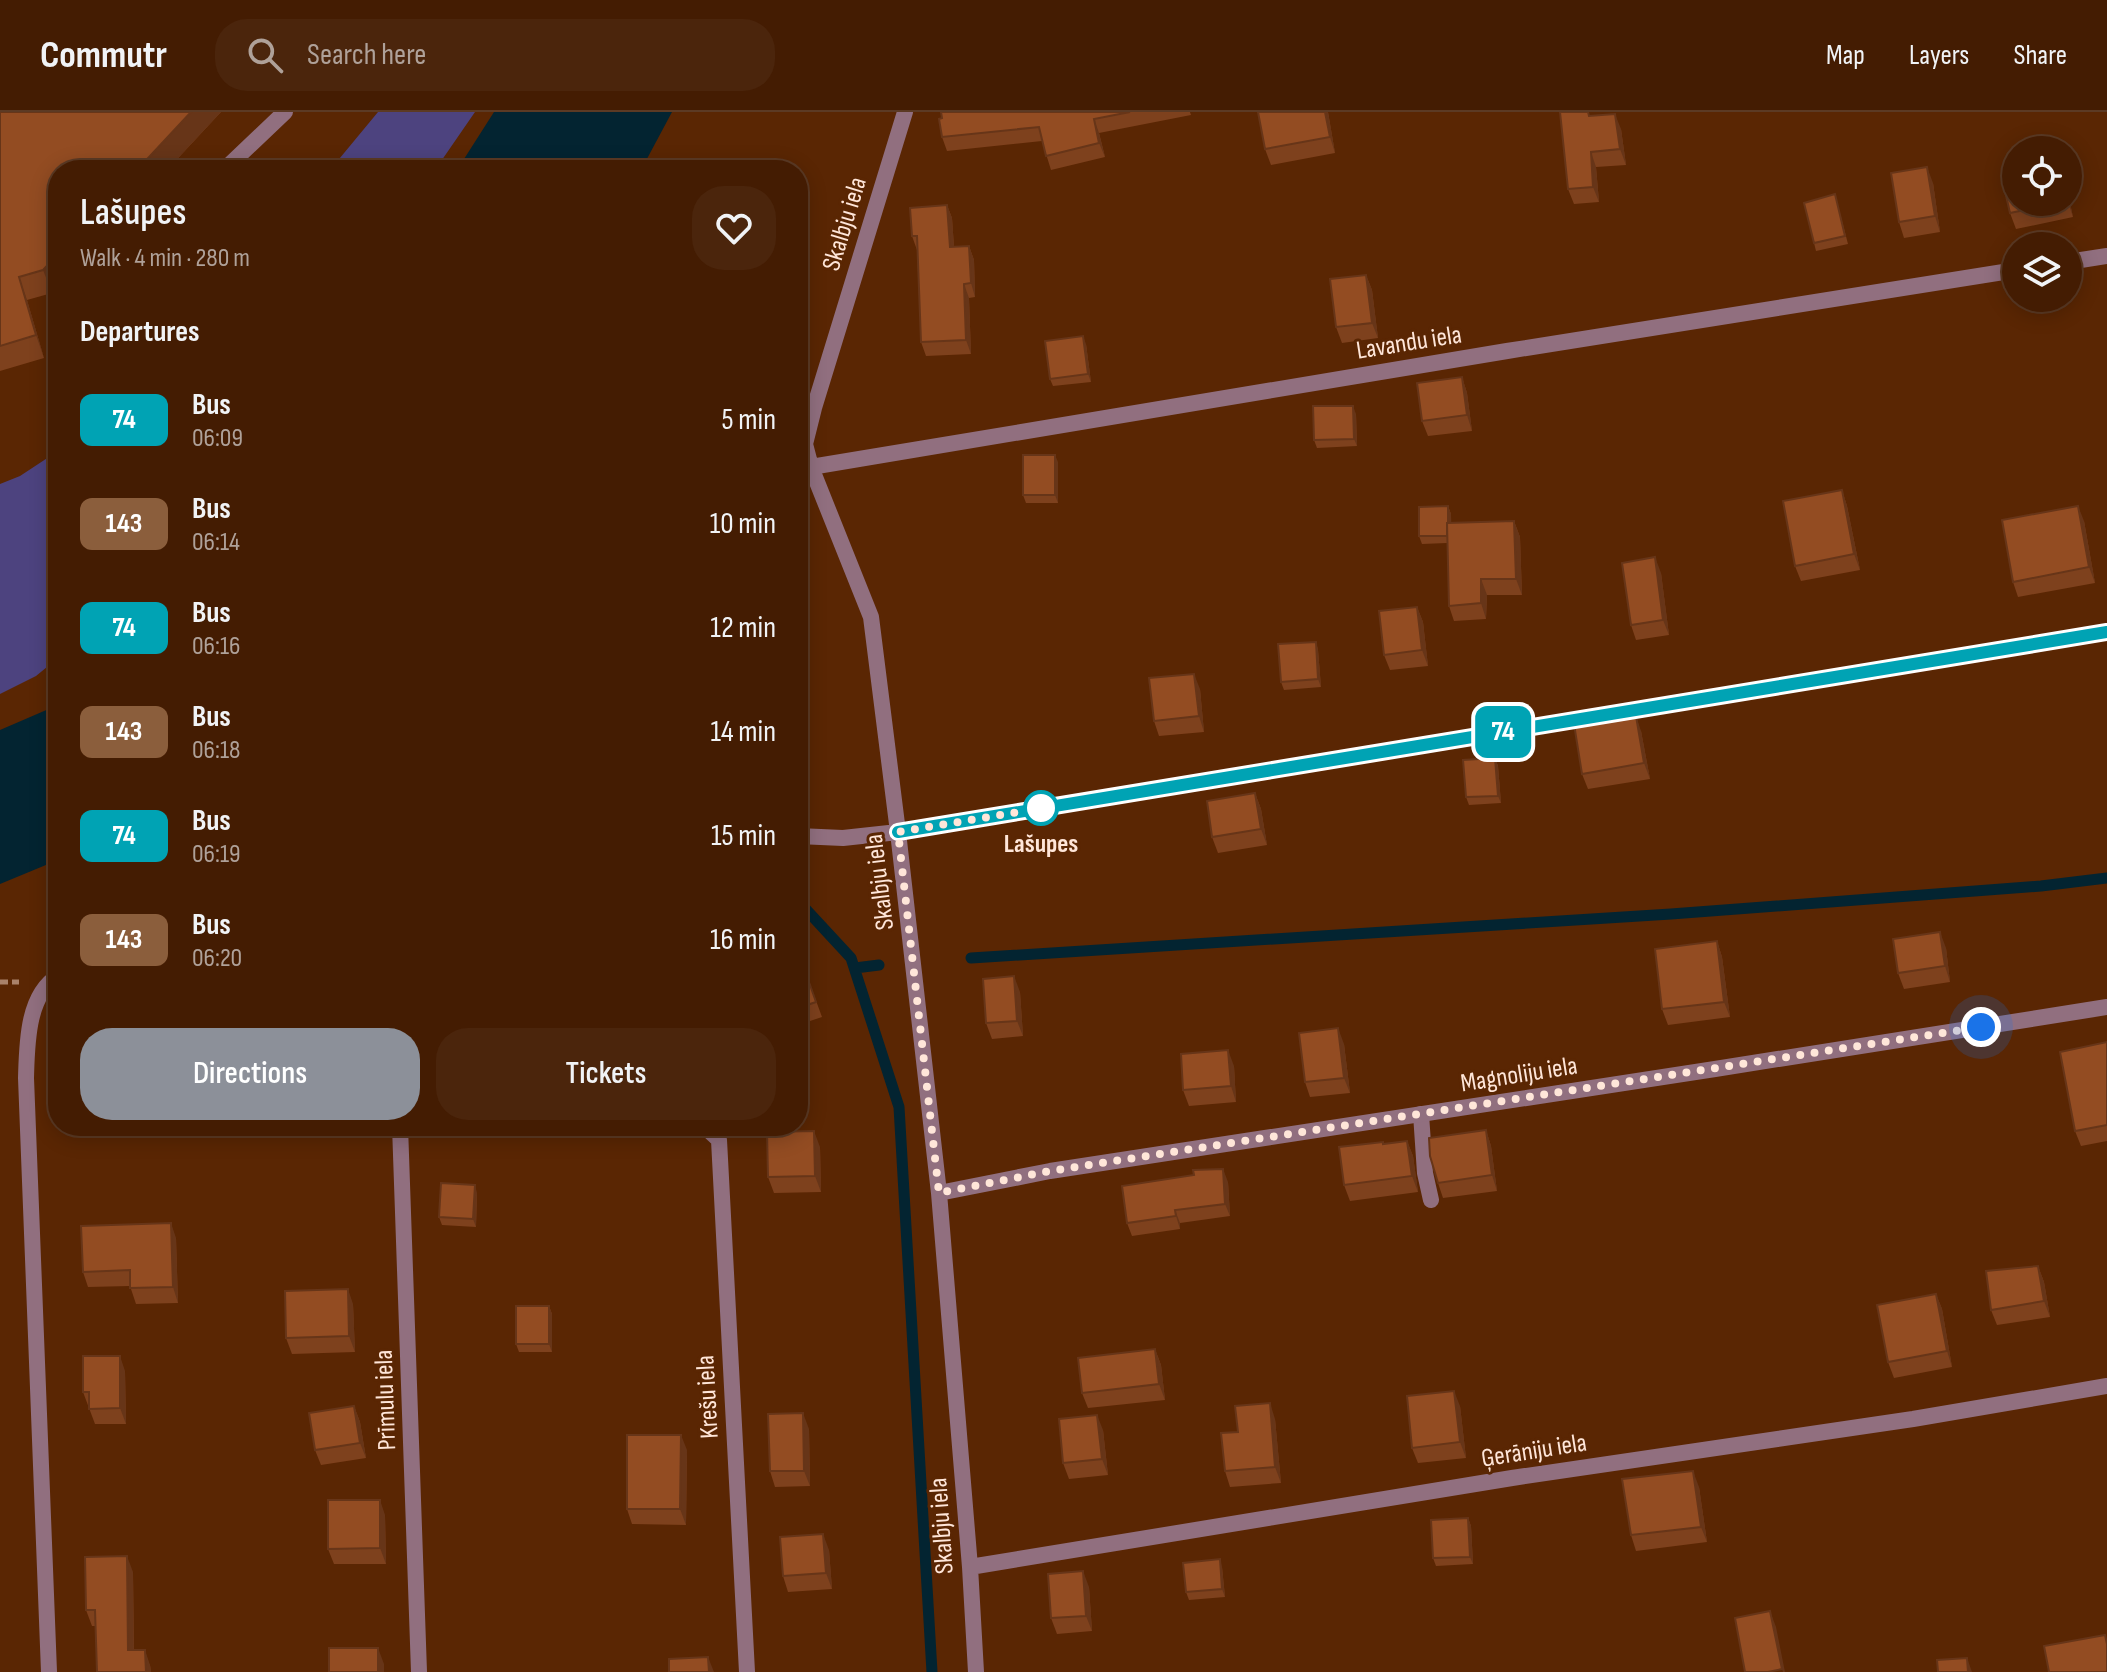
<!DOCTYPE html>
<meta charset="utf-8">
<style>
body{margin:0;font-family:"Sofia Sans Condensed",sans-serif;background:#4b250c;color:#f1f3f6;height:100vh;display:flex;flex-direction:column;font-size:30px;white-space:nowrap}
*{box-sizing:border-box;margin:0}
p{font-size:26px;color:#afa199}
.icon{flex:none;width:44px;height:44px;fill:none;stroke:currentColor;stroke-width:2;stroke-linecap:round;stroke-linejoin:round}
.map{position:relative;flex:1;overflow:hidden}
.drawer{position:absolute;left:48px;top:48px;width:760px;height:976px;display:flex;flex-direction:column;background:#441c02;border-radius:32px;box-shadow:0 4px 20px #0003,0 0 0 2px #5c3a24}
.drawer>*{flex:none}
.badge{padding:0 16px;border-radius:12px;font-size:28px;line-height:52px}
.buttons{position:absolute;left:2002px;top:24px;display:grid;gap:16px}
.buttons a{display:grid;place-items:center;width:80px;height:80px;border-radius:50%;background:#441c02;box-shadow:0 4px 20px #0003,0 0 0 2px #5c3a24;font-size:40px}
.you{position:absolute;width:40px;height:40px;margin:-20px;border:6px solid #fff;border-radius:50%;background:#1a73e8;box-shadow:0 0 0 12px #1a73e833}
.map>.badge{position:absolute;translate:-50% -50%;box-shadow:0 0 0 4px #fff}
h2{padding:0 32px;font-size:30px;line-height:72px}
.round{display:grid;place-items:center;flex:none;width:84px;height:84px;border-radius:32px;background:#4b250c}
.summary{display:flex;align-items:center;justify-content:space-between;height:136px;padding:0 32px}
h1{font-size:38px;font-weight:600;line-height:60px}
.button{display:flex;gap:16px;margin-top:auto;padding:16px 32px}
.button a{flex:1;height:92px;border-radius:32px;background:#8c9099;color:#fff;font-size:32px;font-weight:600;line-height:92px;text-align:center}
.button a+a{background:#4b250c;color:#f1f3f6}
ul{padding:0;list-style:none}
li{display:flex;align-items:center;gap:24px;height:104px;padding:0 32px}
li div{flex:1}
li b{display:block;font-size:30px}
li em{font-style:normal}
li .badge{min-width:88px;font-weight:700;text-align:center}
header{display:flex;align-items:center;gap:48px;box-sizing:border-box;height:112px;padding:0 40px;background:#441c02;border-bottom:2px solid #5c3a24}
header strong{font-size:38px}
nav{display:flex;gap:44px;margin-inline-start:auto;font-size:28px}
.search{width:560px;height:72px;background:#4b250c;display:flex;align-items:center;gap:20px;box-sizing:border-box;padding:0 28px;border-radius:32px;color:#afa199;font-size:30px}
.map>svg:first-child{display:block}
.green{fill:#4d437f}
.water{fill:#032431}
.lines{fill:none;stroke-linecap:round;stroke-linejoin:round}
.stream{stroke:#032431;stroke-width:11}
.path{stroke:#a9826a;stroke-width:5;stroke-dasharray:8 4;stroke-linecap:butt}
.service{stroke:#916f7f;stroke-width:16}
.minor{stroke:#916f7f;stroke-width:16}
.wall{fill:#7e411d}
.shaded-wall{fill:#673518}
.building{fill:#934c22;stroke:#673518;stroke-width:2}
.line-casing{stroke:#fff;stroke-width:18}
.line{stroke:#00a3b4;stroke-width:12}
.walk{stroke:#ffe6d9;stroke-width:8;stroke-dasharray:0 14.4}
.stop-dot{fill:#fff;stroke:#00a3b4;stroke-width:4}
.labels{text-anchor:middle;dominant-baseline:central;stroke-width:6;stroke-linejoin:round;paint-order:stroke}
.street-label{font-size:26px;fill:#ffe6d9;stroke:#5a2603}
.stop-label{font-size:26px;font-weight:bold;fill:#ffe6d9;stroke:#5a2603}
</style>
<header>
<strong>Commutr</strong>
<div class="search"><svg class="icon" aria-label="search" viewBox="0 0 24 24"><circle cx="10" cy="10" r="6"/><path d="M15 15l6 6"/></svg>Search here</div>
<nav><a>Map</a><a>Layers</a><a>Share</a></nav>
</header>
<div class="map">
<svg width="2107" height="1560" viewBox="0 0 2107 1560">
<rect width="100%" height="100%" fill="#5a2603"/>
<path class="green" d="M 378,0 L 475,0 L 435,58 L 330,58 Z
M 58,339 L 58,546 L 36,564 L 0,582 L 0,372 L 20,364 Z"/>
<path class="water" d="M 494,0 L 672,0 L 641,58 L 457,58 Z
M 58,593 L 58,748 L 0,772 L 0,618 Z"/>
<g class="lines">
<path class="stream" d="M 801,792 L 851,846 L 899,995 L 932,1560
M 971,846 L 1671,802 L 2041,774 L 2107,766
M 855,856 L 879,853"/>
<path class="path" d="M 0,870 L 19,870"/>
<path class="service" d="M 224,58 L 285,0
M 1421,1002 L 1425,1061 L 1431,1088"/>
<path class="minor" d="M 905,0 L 814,296 L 805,332 L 811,355 L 871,505 L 898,720 L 939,1081 L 970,1455 L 976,1560
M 2068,150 L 2107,144
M 811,355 L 1507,239 L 2016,158
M 798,724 L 843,726 L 898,720 L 2107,520
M 400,1014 L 419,1560
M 704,1014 L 719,1028 L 747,1560
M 939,1081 L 1050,1059 L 1715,957 L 2107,895
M 970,1455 L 1512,1366 L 1913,1307 L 2107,1274
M 49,1560 L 26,966 C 27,932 27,883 58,864"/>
</g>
<path class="wall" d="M 0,0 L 221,0 L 167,58 L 58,58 L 58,174 L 52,181 L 27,188 L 44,246 L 0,259 Z
M 941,0 L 1190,0 L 1191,3 L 1099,21 L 1105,45 L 1051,58 L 1042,29 L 947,39 L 942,25 Z
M 1258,0 L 1328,0 L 1335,41 L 1271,53 L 1265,37 Z
M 1593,4 L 1621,17 L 1626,53 L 1596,55 L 1599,90 L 1574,92 L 1568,77 Z
M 1933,71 L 1940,120 L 1904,126 L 1899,110 Z
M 1835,82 L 1848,132 L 1816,139 L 1814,131 Z
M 2068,82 L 2073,105 L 2016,117 L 2010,101 L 2016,90 L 2068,90 Z
M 947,93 L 952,106 L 954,135 L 969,134 L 974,148 L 975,185 L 969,186 L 971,242 L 926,244 L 921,230 L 917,138 L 912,124 Z
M 1366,163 L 1372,178 L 1378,226 L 1342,231 L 1336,215 Z
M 1086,232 L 1091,270 L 1053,274 L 1050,267 Z
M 1462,265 L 1467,281 L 1472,319 L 1428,324 L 1422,309 Z
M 1356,302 L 1357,334 L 1317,336 L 1314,328 Z
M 1058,350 L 1058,391 L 1026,391 L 1023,383 Z
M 1842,378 L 1847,394 L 1860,458 L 1801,469 L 1795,454 Z
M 1448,394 L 1451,402 L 1451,411 L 1514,409 L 1520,425 L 1522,483 L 1487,483 L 1486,507 L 1454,509 L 1449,494 L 1447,431 L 1422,432 L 1419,424 Z
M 2084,409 L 2095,471 L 2018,485 L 2013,470 Z
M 1661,461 L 1669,523 L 1636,528 L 1631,513 Z
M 1417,495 L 1423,510 L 1428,554 L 1390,558 L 1384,543 Z
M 1316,530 L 1318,538 L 1321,575 L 1284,578 L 1281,570 Z
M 1200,577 L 1204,620 L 1159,624 L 1154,609 Z
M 1641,619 L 1650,667 L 1588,677 L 1582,662 Z
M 1495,646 L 1498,654 L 1501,691 L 1469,693 L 1466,685 Z
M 1255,681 L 1261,697 L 1267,733 L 1218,741 L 1212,725 Z
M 1717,829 L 1722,845 L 1730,905 L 1668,913 L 1662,897 Z
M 1946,836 L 1950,870 L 1904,877 L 1898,861 Z
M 803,853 L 822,905 L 798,913 L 798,855 Z
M 1020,880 L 1023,924 L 992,927 L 986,911 Z
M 2107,930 L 2107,1029 L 2081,1034 L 2075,1019 Z
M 1344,932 L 1350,981 L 1310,985 L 1305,970 Z
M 1234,954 L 1236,990 L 1189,994 L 1183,978 Z
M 1486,1018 L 1491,1034 L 1497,1079 L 1443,1086 L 1438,1071 Z
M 1407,1029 L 1413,1044 L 1418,1080 L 1350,1089 L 1344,1073 L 1383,1032 Z
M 820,1035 L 821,1080 L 774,1081 L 768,1065 Z
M 1228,1070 L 1230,1104 L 1180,1111 L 1180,1117 L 1132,1124 L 1127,1111 Z
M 477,1081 L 476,1115 L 442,1113 L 439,1105 Z
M 176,1126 L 178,1191 L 136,1192 L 130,1174 L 88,1175 L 83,1160 Z
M 2038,1154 L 2044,1170 L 2050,1205 L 1997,1213 L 1991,1198 Z
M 1936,1182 L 1942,1197 L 1952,1255 L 1894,1266 L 1888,1250 Z
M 353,1192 L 355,1240 L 292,1242 L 286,1226 Z
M 549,1194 L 552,1202 L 552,1240 L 519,1240 L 516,1232 Z
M 1155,1237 L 1161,1253 L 1165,1288 L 1088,1296 L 1082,1281 Z
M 125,1259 L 126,1312 L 95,1312 L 83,1280 Z
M 354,1294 L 360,1310 L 366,1346 L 321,1353 L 315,1338 Z
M 1460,1294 L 1466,1346 L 1418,1351 L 1412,1336 Z
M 1275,1307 L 1281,1371 L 1230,1375 L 1225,1359 L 1238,1320 Z
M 809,1317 L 810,1374 L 775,1375 L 770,1359 Z
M 1103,1318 L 1108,1363 L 1069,1367 L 1063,1351 Z
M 687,1338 L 686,1413 L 632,1412 L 627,1397 Z
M 1699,1375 L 1707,1430 L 1636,1439 L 1631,1423 Z
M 385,1403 L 386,1452 L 334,1452 L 328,1437 Z
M 1468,1406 L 1471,1414 L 1473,1452 L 1436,1454 L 1433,1446 Z
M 829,1438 L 832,1477 L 788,1480 L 783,1464 Z
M 1222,1455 L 1225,1485 L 1189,1488 L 1186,1480 Z
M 133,1460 L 134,1538 L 150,1553 L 151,1560 L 97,1560 L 96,1514 L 92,1514 L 86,1498 Z
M 1089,1475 L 1092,1519 L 1057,1522 L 1051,1506 Z"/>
<path class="shaded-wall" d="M 191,0 L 221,0 L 167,58 L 137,58 Z
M 1325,0 L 1328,0 L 1335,41 L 1330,25 Z
M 1615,2 L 1621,17 L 1626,53 L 1620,37 Z
M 1094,7 L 1099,21 L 1105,45 L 1099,31 Z
M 1591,40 L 1596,55 L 1599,90 L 1593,75 Z
M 1927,55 L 1933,71 L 1940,120 L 1935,104 Z
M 2068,82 L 2073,105 L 2068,90 Z
M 947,93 L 952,106 L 955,149 L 950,135 Z
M 969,134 L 974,148 L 975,185 L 971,171 Z
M 58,142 L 58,174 L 52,181 L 43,158 Z
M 1366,163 L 1372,178 L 1378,226 L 1372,211 Z
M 19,165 L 27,188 L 44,246 L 36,223 Z
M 964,172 L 969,186 L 971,242 L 966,228 Z
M 1083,224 L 1086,232 L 1091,270 L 1088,262 Z
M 1462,265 L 1467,281 L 1472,319 L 1467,303 Z
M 1353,294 L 1356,302 L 1357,334 L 1354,327 Z
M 1055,343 L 1058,350 L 1058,391 L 1055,383 Z
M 1842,378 L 1847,394 L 1860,458 L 1854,442 Z
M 1448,394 L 1451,402 L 1452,431 L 1449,424 Z
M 2078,394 L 2084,409 L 2095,471 L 2089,455 Z
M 1514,409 L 1520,425 L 1522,483 L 1516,467 Z
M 1655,445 L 1661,461 L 1669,523 L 1663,508 Z
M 1481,467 L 1487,483 L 1486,507 L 1481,491 Z
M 1417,495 L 1423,510 L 1428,554 L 1422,538 Z
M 1316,530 L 1318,538 L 1321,575 L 1318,567 Z
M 1194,562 L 1200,577 L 1204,620 L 1199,604 Z
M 1636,604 L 1641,619 L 1650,667 L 1644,651 Z
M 1495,646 L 1498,654 L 1501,691 L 1498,684 Z
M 1255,681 L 1261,697 L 1267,733 L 1261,717 Z
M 1940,820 L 1946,836 L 1950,870 L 1945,854 Z
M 1717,829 L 1722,845 L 1730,905 L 1724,890 Z
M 1014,864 L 1020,880 L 1023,924 L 1017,909 Z
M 1338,916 L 1344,932 L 1350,981 L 1344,966 Z
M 1228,938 L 1234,954 L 1236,990 L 1231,974 Z
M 1486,1018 L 1491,1034 L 1497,1079 L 1492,1063 Z
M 814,1019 L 820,1035 L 821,1080 L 815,1064 Z
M 1407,1029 L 1413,1044 L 1418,1080 L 1412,1064 Z
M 1223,1057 L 1228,1070 L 1230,1104 L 1225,1092 Z
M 475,1073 L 477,1081 L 476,1115 L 473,1107 Z
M 1175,1098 L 1180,1111 L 1180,1117 L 1176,1104 Z
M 171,1111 L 176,1126 L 178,1191 L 173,1175 Z
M 2038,1154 L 2044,1170 L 2050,1205 L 2044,1189 Z
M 348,1177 L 353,1192 L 355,1240 L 349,1224 Z
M 1936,1182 L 1942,1197 L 1952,1255 L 1947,1239 Z
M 549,1194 L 552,1202 L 552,1240 L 549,1232 Z
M 1155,1237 L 1161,1253 L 1165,1288 L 1159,1272 Z
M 120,1244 L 125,1259 L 126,1312 L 120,1296 Z
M 1454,1279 L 1460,1294 L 1466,1346 L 1460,1330 Z
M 1270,1291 L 1275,1307 L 1281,1371 L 1275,1355 Z
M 354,1294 L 360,1310 L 366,1346 L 360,1331 Z
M 803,1301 L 809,1317 L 810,1374 L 804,1359 Z
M 1097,1303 L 1103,1318 L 1108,1363 L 1102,1347 Z
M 681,1323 L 687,1338 L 686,1413 L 680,1397 Z
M 1693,1359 L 1699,1375 L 1707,1430 L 1701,1415 Z
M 380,1388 L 385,1403 L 386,1452 L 380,1436 Z
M 1468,1406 L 1471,1414 L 1473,1452 L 1470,1445 Z
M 823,1422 L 829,1438 L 832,1477 L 826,1461 Z
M 127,1444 L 133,1460 L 134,1554 L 128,1538 Z
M 1220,1447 L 1222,1455 L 1225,1485 L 1222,1477 Z
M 1083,1459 L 1089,1475 L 1092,1519 L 1086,1504 Z
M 1770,1499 L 1776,1515 L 1785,1560 L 1783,1560 L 1782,1557 Z
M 378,1536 L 384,1552 L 384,1560 L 378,1560 Z
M 145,1538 L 150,1553 L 151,1560 L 146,1560 Z
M 708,1545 L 714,1560 L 709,1560 Z
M 1967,1546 L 1972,1560 L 1968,1560 Z"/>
<path class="building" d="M 0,0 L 191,0 L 137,58 L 58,58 L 58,142 L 43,158 L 19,165 L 36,223 L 0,234 Z
M 941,0 L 1130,0 L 1094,7 L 1099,31 L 1046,44 L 1039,15 L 942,25 L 939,7 L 942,6 Z
M 1258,0 L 1325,0 L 1330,25 L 1265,37 Z
M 1560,0 L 1588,0 L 1589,4 L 1615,2 L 1620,37 L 1591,40 L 1593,75 L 1568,77 Z
M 1927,55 L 1935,104 L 1899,110 L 1891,61 Z
M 2016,63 L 2016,90 L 2063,90 L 2010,101 L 2002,66 Z
M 1835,82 L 1845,124 L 1814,131 L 1804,91 Z
M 947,93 L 950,135 L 969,134 L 971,171 L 964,172 L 966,228 L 921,230 L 917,124 L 912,124 L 910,96 Z
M 1366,163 L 1372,211 L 1336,215 L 1330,167 Z
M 1083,224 L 1088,262 L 1050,267 L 1045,229 Z
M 1462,265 L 1467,303 L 1422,309 L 1417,271 Z
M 1313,294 L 1353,294 L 1354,327 L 1314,328 Z
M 1023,343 L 1055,343 L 1055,383 L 1023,383 Z
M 1842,378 L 1854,442 L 1795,454 L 1783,389 Z
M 1448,394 L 1448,411 L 1447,411 L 1447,424 L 1419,424 L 1419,395 Z
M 2078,394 L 2089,455 L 2013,470 L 2002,408 Z
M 1514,409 L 1516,467 L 1481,467 L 1481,491 L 1449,494 L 1447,411 Z
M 1655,445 L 1663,508 L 1631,513 L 1622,451 Z
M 1417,495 L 1422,538 L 1384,543 L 1379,499 Z
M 1316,530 L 1318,567 L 1281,570 L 1278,532 Z
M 1194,562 L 1199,604 L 1154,609 L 1149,566 Z
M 1636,604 L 1644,651 L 1582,662 L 1574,612 Z
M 1495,646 L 1498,684 L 1466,685 L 1463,648 Z
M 1255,681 L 1261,717 L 1212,725 L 1207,689 Z
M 1940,820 L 1945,854 L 1898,861 L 1893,827 Z
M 1717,829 L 1724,890 L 1662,897 L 1655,837 Z
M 803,853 L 816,890 L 798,896 L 798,855 Z
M 1014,864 L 1017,909 L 986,911 L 983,867 Z
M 1338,916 L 1344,966 L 1305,970 L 1299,921 Z
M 2107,930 L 2107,1013 L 2075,1019 L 2060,940 Z
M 1228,938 L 1231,974 L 1183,978 L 1181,942 Z
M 1486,1018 L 1492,1063 L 1438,1071 L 1430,1044 L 1429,1026 Z
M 814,1019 L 815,1064 L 768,1065 L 767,1020 Z
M 1407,1029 L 1412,1064 L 1344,1073 L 1339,1035 L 1383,1030 L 1383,1032 Z
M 1223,1057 L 1225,1092 L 1175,1098 L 1176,1104 L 1127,1111 L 1122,1074 L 1194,1063 L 1193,1058 Z
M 441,1071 L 475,1073 L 473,1107 L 439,1105 Z
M 171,1111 L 173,1175 L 130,1176 L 130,1158 L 83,1160 L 81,1114 Z
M 2038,1154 L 2044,1189 L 1991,1198 L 1986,1159 Z
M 348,1177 L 349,1224 L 286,1226 L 285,1179 Z
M 1936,1182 L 1947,1239 L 1888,1250 L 1877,1193 Z
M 516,1194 L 549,1194 L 549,1232 L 516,1232 Z
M 1155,1237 L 1159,1272 L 1082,1281 L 1078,1246 Z
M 83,1244 L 120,1244 L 120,1296 L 89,1297 L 89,1280 L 83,1280 Z
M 1454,1279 L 1460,1330 L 1412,1336 L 1407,1284 Z
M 1270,1291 L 1275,1355 L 1225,1359 L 1221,1321 L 1238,1320 L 1235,1294 Z
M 354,1294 L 360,1331 L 315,1338 L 309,1301 Z
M 803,1301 L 804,1359 L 770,1359 L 768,1302 Z
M 1097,1303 L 1102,1347 L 1063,1351 L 1059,1307 Z
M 627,1323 L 681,1323 L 680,1397 L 627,1397 Z
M 1693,1359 L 1701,1415 L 1631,1423 L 1622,1367 Z
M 328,1388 L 380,1388 L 380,1436 L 328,1437 Z
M 1468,1406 L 1470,1445 L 1433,1446 L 1431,1408 Z
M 823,1422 L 826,1461 L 783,1464 L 780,1425 Z
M 127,1444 L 128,1538 L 145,1538 L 146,1560 L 97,1560 L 95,1498 L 86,1498 L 85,1445 Z
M 1220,1447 L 1222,1477 L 1186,1480 L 1183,1451 Z
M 1083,1459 L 1086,1504 L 1051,1506 L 1048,1462 Z
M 1770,1499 L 1782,1557 L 1768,1560 L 1745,1560 L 1735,1506 Z
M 2105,1523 L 2107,1532 L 2107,1560 L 2049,1560 L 2044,1534 Z
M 329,1536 L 378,1536 L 378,1560 L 329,1560 Z
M 708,1545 L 709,1560 L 669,1560 L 669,1547 Z
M 1967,1546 L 1968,1560 L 1938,1560 L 1937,1548 Z"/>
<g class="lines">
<g class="line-casing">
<path id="line" d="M 898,720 L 2107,520"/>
</g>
<use href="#line" class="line"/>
<path class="walk" d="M 1041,696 L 1049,695 L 898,720 L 939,1081 L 1050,1059 L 1981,915"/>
</g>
<circle class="stop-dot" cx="1041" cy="696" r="16"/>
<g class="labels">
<g class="street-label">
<text transform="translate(845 112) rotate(-73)">Skalbju iela</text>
<text transform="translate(1409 231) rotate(-9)">Lavandu iela</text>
<text transform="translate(880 770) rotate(-97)">Skalbju iela</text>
<text transform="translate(1519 963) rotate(-9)">Magnoliju iela</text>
<text transform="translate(708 1285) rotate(-93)">Krešu iela</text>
<text transform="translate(386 1288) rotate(-92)">Prīmulu iela</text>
<text transform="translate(1534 1339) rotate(-9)">Ģerāniju iela</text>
<text transform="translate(942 1414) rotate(-94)">Skalbju iela</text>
</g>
<g class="stop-label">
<text x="1041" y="732">Lašupes</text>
</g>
</g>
</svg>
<div class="buttons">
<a><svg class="icon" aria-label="locate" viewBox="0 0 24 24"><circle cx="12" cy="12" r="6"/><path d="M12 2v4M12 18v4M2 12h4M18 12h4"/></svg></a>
<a><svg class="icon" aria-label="layers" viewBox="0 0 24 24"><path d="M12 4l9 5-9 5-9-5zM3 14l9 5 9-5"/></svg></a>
</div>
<div class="you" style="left:1981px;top:915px"></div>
<b class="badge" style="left:1503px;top:620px;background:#00a3b4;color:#fff">74</b>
<section class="drawer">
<div class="summary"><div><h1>Lašupes</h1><p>Walk · 4 min · 280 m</p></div><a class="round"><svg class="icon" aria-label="heart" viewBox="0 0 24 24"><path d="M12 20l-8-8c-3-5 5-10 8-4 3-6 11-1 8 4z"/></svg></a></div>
<h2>Departures</h2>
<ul>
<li><span class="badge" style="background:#00a3b4;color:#fff">74</span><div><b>Bus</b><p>06:09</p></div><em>5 min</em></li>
<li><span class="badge" style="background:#8b5e3c;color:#fff">143</span><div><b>Bus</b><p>06:14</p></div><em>10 min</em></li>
<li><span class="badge" style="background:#00a3b4;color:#fff">74</span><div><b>Bus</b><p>06:16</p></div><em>12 min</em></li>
<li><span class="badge" style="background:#8b5e3c;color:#fff">143</span><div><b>Bus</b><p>06:18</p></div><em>14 min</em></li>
<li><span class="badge" style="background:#00a3b4;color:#fff">74</span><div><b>Bus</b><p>06:19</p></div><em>15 min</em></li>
<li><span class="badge" style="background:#8b5e3c;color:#fff">143</span><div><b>Bus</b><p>06:20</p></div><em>16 min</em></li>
</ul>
<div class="button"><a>Directions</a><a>Tickets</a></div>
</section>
</div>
